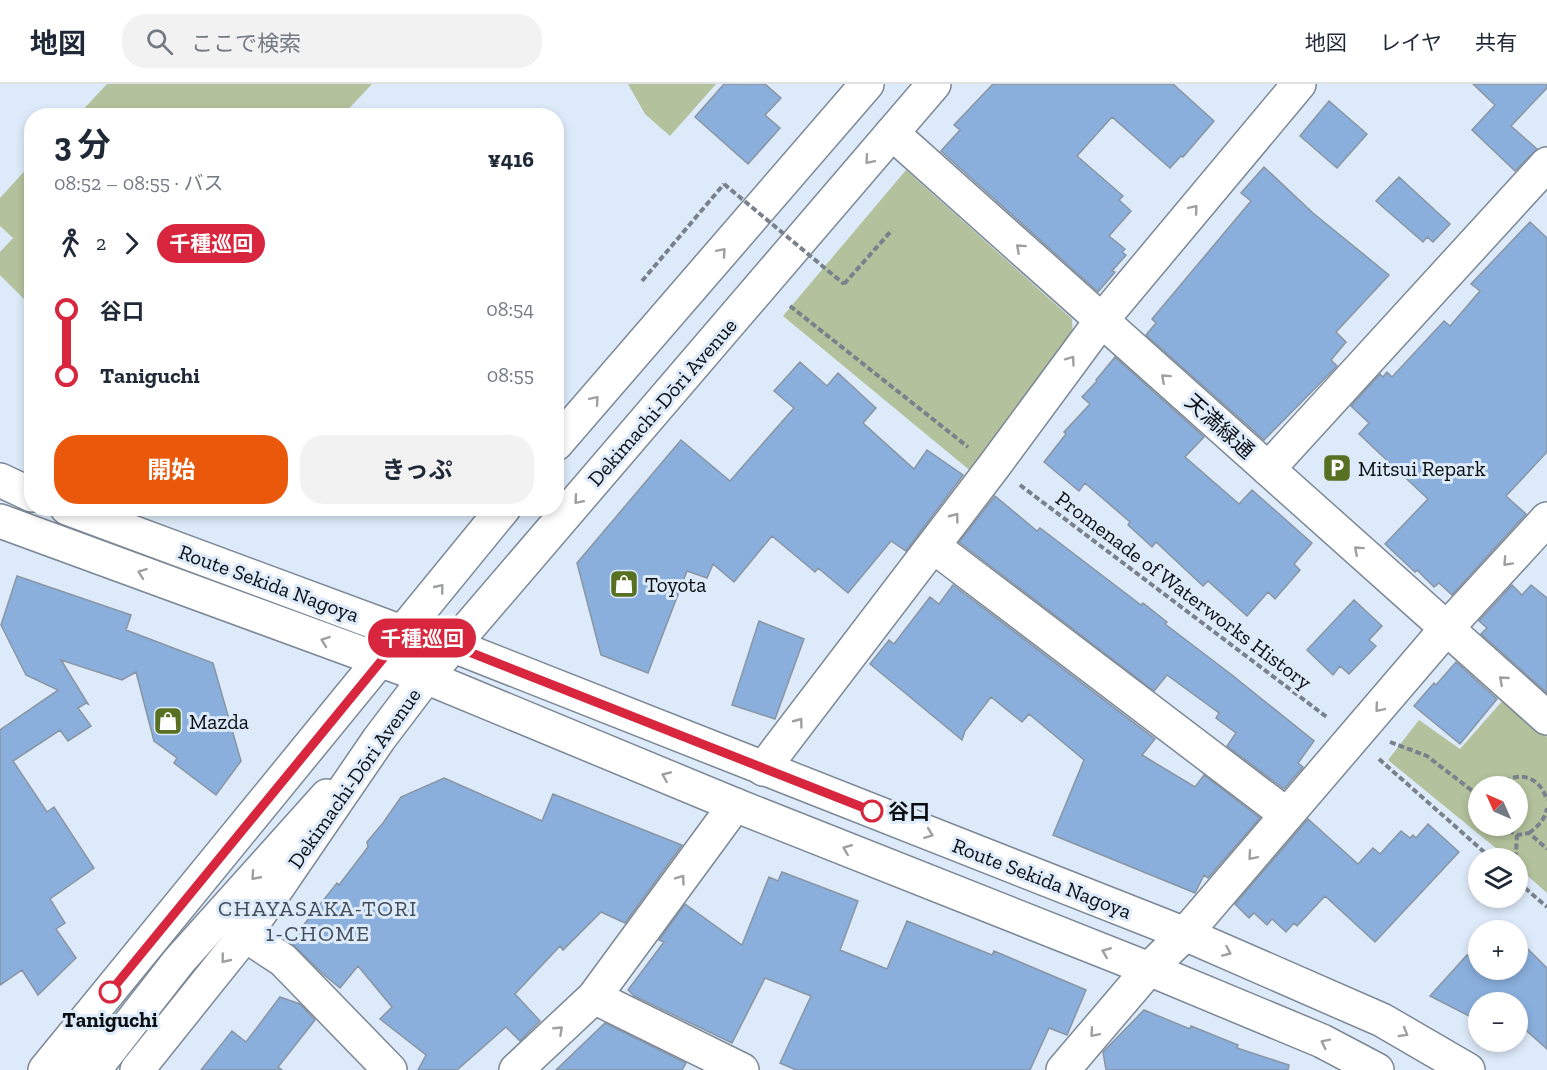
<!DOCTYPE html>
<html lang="ja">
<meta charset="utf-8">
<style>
body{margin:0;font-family:"Zilla Slab","Noto Sans JP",serif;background:#f2f2f3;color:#1f2937;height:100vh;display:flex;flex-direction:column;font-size:22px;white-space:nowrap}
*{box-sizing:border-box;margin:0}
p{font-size:20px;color:#747a83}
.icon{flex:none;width:33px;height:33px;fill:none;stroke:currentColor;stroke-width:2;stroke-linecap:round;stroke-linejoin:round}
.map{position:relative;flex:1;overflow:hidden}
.side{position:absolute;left:24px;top:24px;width:540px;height:408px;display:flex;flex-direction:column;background:#fff;border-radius:24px;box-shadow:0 3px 9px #0003}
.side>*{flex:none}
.badge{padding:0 12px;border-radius:20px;font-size:21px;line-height:39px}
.needle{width:39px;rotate:315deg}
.controls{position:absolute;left:1468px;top:692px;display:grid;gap:12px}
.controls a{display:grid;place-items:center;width:60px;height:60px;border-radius:50%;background:#fff;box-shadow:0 3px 9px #0003;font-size:30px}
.map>.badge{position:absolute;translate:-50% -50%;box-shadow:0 0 0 3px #fff}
.legs{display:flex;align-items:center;gap:9px;height:66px;padding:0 30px;font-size:20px}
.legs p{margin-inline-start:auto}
.summary{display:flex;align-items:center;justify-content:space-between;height:102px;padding:0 30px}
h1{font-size:33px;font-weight:700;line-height:45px}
.action{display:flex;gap:12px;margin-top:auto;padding:12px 30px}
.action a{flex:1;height:69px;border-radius:24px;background:#ea580c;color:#fff;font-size:24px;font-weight:700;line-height:69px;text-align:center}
.action a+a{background:#f2f2f3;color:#1f2937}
ul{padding:0 30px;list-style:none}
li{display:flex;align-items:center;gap:21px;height:66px;font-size:22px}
li i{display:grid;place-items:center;width:9px;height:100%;margin:0 8px;background:currentColor}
li i::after{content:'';width:15px;height:15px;margin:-8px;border:4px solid;border-radius:50%;background:#fff}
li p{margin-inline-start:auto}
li:first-child i{background:linear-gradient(#0000 50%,currentColor 0)}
li:last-child i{background:linear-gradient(currentColor 50%,#0000 0)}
header{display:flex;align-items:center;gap:36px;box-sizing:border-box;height:84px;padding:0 30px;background:#fff;border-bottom:2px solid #e0e1e3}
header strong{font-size:28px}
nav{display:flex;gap:33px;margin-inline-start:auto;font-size:21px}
.search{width:420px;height:54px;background:#f2f2f3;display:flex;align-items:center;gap:15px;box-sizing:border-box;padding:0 21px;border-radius:24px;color:#747a83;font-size:22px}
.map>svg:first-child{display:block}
.green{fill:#b3c29c;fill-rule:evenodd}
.building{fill:#8aafdd;stroke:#8995a3;stroke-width:1.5}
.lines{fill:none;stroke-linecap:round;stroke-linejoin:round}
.minor-casing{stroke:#7c8896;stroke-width:36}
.major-casing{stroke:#7c8896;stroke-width:36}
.path{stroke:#79828c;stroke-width:4;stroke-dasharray:6 3;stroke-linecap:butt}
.minor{stroke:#fff;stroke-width:33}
.major{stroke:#fff;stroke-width:33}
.path-bridge{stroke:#79828c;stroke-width:4;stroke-dasharray:6 3;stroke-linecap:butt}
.oneway{stroke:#9d9fa1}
.line-1-casing{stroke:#fff;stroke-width:14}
.line-1{stroke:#d7263d;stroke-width:9}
.stop-1-dot{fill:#fff;stroke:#d7263d;stroke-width:3}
.labels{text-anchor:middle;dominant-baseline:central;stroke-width:6;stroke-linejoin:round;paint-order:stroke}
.street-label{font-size:21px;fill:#0a0e13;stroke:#ddeaf9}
.poi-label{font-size:21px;fill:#0a0e13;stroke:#ddeaf9;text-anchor:start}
.stop-label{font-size:21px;font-weight:bold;fill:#0a0e13;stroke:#ddeaf9;text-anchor:start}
.neighbourhood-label{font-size:22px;letter-spacing:1.5px;fill:#434d5a;stroke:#ddeaf9}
</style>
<header>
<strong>地図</strong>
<div class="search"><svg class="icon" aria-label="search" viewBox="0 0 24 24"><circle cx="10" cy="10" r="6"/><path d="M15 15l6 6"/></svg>ここで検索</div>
<nav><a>地図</a><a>レイヤ</a><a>共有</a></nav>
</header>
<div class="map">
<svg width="1547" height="986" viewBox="0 0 1547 986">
<rect width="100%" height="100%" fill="#ddeaf9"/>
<path class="green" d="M 107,0 L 372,0 L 343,31 L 78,31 Z
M 628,0 L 716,0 L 670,52 L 645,30 Z
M 31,80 L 31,222 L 0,191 L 0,168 L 13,154 L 0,142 L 0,114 Z
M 906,86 L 1072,235 L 1073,253 L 973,389 L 783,232 Z
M 1504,615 L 1547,653 L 1547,809 L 1518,783 L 1518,774 L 1508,774 L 1388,676 L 1419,636 L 1460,665 ZM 1479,702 L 1518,702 L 1518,741 L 1479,741 Z"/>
<path class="building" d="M 724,0 L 765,0 L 781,14 L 765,31 L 780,44 L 748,80 L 695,33 Z
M 993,0 L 1173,0 L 1214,37 L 1183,73 L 1181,72 L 1170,84 L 1112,33 L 1077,72 L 1123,112 L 1119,116 L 1131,127 L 1109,152 L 1125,165 L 1122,168 L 1126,171 L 1112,187 L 1115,188 L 1098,208 L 941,67 L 960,46 L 954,41 Z
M 1473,0 L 1547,0 L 1547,4 L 1511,42 L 1537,65 L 1515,87 L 1472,46 L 1495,21 Z
M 1329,17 L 1367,50 L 1337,84 L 1300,52 Z
M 1264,83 L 1313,129 L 1389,191 L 1336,248 L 1346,258 L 1331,276 L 1337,282 L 1264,356 L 1146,251 L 1156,239 L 1152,235 L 1251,117 L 1241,109 Z
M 1399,93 L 1450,140 L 1433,158 L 1427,153 L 1423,158 L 1376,117 Z
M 1530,138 L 1547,154 L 1547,368 L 1506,412 L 1526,430 L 1452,511 L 1439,499 L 1434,503 L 1417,486 L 1415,488 L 1385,460 L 1428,415 L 1359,350 L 1369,339 L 1351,322 L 1380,290 L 1383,293 L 1387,288 L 1392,293 L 1444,237 L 1450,242 L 1480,207 L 1471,200 Z
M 1115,273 L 1204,353 L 1185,373 L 1239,420 L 1252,406 L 1312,459 L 1294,480 L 1300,486 L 1275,515 L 1268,508 L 1247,532 L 1208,497 L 1203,502 L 1156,458 L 1152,463 L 1128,441 L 1130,438 L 1085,399 L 1079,407 L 1044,378 L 1066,350 L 1064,348 L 1090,320 L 1082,313 L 1097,297 L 1096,296 Z
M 800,278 L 827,302 L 838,289 L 876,324 L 863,339 L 914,385 L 927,366 L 963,391 L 906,467 L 891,457 L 848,509 L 818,484 L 815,488 L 772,452 L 734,498 L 713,480 L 707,494 L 687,487 L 648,589 L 601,571 L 577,479 L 681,356 L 730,397 L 794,324 L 774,307 Z
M 995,412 L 1037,447 L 1040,444 L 1141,521 L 1143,519 L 1167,538 L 1165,540 L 1232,591 L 1314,657 L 1298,679 L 1303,683 L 1284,705 L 1227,662 L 1236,649 L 1216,634 L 1219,629 L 1167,591 L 1154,607 L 959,458 Z
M 17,492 L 131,531 L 126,546 L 213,579 L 241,677 L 216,711 L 174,679 L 177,674 L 154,657 L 136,588 L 122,596 L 61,576 L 88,620 L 86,619 L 78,624 L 91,642 L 68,657 L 60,646 L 13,677 L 47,728 L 54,723 L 94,784 L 50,815 L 65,839 L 56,845 L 76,874 L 38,911 L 22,886 L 0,901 L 0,646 L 58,606 L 26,591 L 1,541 Z
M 953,501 L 1155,655 L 1142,671 L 1195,703 L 1204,691 L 1260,734 L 1208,794 L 1204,791 L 1195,809 L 1053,751 L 1084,676 L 1029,630 L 1022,638 L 991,613 L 965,647 L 962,656 L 870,580 L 889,556 L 894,560 L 930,513 L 939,520 Z
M 1512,501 L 1522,511 L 1531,501 L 1547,514 L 1547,609 L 1481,550 L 1487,544 L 1479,537 Z
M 1354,516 L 1382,542 L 1369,556 L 1376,562 L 1349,590 L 1340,582 L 1333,591 L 1307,566 Z
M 759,537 L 804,555 L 775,635 L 732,621 Z
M 1456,578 L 1497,615 L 1460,660 L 1414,622 L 1434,599 L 1436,601 Z
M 444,694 L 542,737 L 553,710 L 682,761 L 625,839 L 601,828 L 563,866 L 560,862 L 515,910 L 540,937 L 520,957 L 506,943 L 457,986 L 418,986 L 426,971 L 380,935 L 392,923 L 358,882 L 340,904 L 323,890 L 290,858 L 337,799 L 339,801 L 368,763 L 367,758 L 383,739 L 401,713 Z
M 1308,735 L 1358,780 L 1373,764 L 1380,770 L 1401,747 L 1410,754 L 1413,751 L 1416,754 L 1428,740 L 1459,768 L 1375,858 L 1325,812 L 1297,842 L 1294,839 L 1286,848 L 1272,835 L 1267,841 L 1254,829 L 1249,834 L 1235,820 Z
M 782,788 L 858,817 L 840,866 L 887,885 L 907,837 L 992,871 L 994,867 L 1086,906 L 1067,951 L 1049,944 L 1030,986 L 796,986 L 780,979 L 811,912 L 765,894 L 732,959 L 634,912 L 628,906 L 664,858 L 659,856 L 685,820 L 742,861 L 769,793 L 778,797 Z
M 1518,855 L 1547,884 L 1547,965 L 1518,939 L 1518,918 L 1495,918 L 1491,914 L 1487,918 L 1479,918 L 1479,927 L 1473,934 L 1430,912 L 1467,871 L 1469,872 L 1479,861 L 1479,885 L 1518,885 Z
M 280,913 L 300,920 L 315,936 L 278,983 L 282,986 L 201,986 L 232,947 L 246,958 Z
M 1144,926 L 1190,945 L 1191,942 L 1238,961 L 1237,964 L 1289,981 L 1288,986 L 1106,986 L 1103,968 Z
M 605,939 L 686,979 L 682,986 L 556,986 Z"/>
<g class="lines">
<g class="minor-casing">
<path id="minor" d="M 892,49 L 1547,634
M 1268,385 L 1547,80
M 933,462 L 1287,731
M 763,685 L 994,382 L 1101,237 L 1299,0
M 245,851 L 283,876 L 390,986
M 594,913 L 742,986
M 68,986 L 93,940
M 94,986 L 179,877 L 327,712
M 516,986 L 594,913 L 735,721
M 1063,986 L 1149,885 L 1185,850 L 1446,545 L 1547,435"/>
</g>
<g class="major-casing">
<path id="major" d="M 556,360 L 867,0
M 0,396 L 32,411
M 67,424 L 404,549 L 454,562 L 1185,850 L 1382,936 L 1468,986
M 0,437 L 426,593 L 735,721 L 1149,885 L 1322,957 L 1377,986
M 45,986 L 504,424
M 137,986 L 245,851 L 379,655 L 426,593 L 934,0"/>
</g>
<path class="path" d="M 642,197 L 724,100
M 844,200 L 892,146
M 790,222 L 968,363
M 1020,401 L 1328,634
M 1390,658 L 1427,672 L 1479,712
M 1379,675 L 1491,774
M 1497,702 C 1518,686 1539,691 1547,716
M 1501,741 L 1517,751 L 1529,749 L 1547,765
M 1529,749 C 1538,742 1545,736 1547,724
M 1514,774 L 1516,769 L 1517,751
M 1518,798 L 1547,823"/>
<use href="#minor" class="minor"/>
<use href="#major" class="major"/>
<path class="path-bridge" d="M 724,100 L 844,200"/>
</g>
<defs><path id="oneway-chevron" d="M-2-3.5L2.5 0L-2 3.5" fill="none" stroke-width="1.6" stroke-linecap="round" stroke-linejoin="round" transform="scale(1.5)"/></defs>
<g class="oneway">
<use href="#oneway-chevron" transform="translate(869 76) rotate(131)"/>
<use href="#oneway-chevron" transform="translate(1194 125) rotate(-50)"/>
<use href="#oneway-chevron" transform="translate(1020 164) rotate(-138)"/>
<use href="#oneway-chevron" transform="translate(722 168) rotate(-49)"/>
<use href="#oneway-chevron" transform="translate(1071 276) rotate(-54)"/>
<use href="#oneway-chevron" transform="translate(1165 294) rotate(-138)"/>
<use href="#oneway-chevron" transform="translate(595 316) rotate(-49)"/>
<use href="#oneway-chevron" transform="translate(578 416) rotate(131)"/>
<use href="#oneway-chevron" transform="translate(955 433) rotate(-53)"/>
<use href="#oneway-chevron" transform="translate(1358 466) rotate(-138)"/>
<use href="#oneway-chevron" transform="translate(1507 478) rotate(133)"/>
<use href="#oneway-chevron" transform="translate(142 489) rotate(-160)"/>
<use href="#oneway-chevron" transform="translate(440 504) rotate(-51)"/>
<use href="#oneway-chevron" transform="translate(325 557) rotate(-160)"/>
<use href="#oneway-chevron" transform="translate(1503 596) rotate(-139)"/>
<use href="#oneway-chevron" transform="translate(1379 624) rotate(130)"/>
<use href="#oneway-chevron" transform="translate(799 638) rotate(-53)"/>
<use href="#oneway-chevron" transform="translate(666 692) rotate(-157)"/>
<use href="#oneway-chevron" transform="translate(929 750) rotate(21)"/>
<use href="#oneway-chevron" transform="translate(847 765) rotate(-158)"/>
<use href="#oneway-chevron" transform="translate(1252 772) rotate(131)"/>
<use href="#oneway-chevron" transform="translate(255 792) rotate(132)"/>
<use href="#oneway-chevron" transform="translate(681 795) rotate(-54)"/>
<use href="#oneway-chevron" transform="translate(1106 868) rotate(-158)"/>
<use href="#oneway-chevron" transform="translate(1227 868) rotate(24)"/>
<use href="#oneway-chevron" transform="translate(225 875) rotate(129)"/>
<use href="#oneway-chevron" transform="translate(559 946) rotate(-43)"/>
<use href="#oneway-chevron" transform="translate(1094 949) rotate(131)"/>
<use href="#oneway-chevron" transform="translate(1404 949) rotate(30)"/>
<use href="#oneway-chevron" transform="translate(1325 959) rotate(-154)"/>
</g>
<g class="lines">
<g class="line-1-casing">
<path id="line-1" d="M 110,908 L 404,549 L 454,562 L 872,727"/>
</g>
<use href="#line-1" class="line-1"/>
</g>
<defs>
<g id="parking-square" transform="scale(1.5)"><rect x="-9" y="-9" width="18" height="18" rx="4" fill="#577022" stroke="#ddeaf9"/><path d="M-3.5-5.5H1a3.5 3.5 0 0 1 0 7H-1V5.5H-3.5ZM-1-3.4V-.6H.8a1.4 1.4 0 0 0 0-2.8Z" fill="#fff"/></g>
<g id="shop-square" transform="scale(1.5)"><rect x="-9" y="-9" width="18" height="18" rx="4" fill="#577022" stroke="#ddeaf9"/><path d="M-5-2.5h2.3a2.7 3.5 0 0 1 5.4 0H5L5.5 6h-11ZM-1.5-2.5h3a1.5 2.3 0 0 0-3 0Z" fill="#fff"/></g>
</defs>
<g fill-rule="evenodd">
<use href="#parking-square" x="1337" y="384"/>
<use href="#shop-square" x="624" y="500"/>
<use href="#shop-square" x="168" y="637"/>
</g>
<g class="stop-1-dot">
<circle cx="872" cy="727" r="10"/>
<circle cx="110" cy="908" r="10"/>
</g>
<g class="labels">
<g class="street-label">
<text transform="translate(662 318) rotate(-49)">Dekimachi-Dōri Avenue</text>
<text transform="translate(1220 342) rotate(42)">天満緑通</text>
<text transform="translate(269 499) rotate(20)">Route Sekida Nagoya</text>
<text transform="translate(1184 506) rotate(37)">Promenade of Waterworks History</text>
<text transform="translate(354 694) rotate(-55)">Dekimachi-Dōri Avenue</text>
<text transform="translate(1042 794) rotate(21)">Route Sekida Nagoya</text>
</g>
<g class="poi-label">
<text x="1358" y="384">Mitsui Repark</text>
<text x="645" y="500">Toyota</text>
<text x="189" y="637">Mazda</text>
</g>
<g class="stop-label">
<text x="888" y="727">谷口</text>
<text x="110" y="935" text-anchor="middle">Taniguchi</text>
</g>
<g class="neighbourhood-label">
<text x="318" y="824">CHAYASAKA-TORI<tspan x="318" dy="25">1-CHOME</tspan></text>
</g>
</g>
</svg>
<div class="controls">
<a><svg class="needle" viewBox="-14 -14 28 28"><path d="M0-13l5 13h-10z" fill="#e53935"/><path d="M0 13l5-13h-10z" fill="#747a83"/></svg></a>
<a><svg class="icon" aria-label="layers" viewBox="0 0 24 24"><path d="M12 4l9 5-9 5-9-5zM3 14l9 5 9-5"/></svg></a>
<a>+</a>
<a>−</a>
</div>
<b class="badge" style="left:422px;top:554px;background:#d7263d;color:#fff">千種巡回</b>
<section class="side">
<div class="summary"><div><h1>3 分</h1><p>08:52 – 08:55 · バス</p></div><b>¥416</b></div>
<div class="legs"><svg class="icon" aria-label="walk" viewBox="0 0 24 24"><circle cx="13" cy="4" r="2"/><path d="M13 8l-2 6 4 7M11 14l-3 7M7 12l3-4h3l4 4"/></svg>2<svg class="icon" aria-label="forward" viewBox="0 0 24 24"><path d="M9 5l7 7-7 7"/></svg><b class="badge" style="background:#d7263d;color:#fff">千種巡回</b></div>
<ul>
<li><i style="color:#d7263d"></i><b>谷口</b><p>08:54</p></li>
<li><i style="color:#d7263d"></i><b>Taniguchi</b><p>08:55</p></li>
</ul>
<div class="action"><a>開始</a><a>きっぷ</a></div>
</section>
</div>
